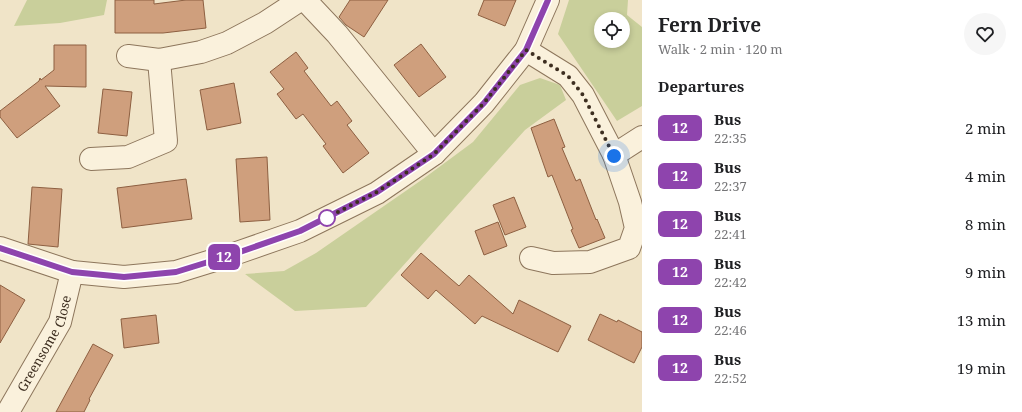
<!DOCTYPE html>
<meta charset="utf-8">
<style>
body{margin:0;font-family:"Noto Serif",serif;background:#f6f6f6;color:#202124;height:100vh;display:flex;flex-direction:column;font-size:15px;white-space:nowrap}
*{box-sizing:border-box;margin:0}
p{font-size:13px;color:#757577}
.icon{flex:none;width:22px;height:22px;fill:none;stroke:currentColor;stroke-width:2;stroke-linecap:round;stroke-linejoin:round}
.map{position:relative;flex:1;overflow:hidden}
.panel{display:flex;flex-direction:column;background:#fff;width:380px}
.panel>*{flex:none}
.badge{padding:0 8px;border-radius:6px;font-size:14px;line-height:26px}
.tools{position:absolute;left:594px;top:12px;display:grid;gap:8px}
.tools a{display:grid;place-items:center;width:36px;height:36px;border-radius:50%;background:#fff;box-shadow:0 2px 6px #0003;font-size:20px}
.you{position:absolute;width:20px;height:20px;margin:-10px;border:3px solid #fff;border-radius:50%;background:#1a73e8;box-shadow:0 0 0 6px #1a73e833}
.map>.badge{position:absolute;translate:-50% -50%;box-shadow:0 0 0 2px #fff}
h2{padding:0 16px;font-size:15px;line-height:36px}
.round{display:grid;place-items:center;flex:none;width:42px;height:42px;border-radius:21px;background:#f6f6f6}
.headline{display:flex;align-items:center;justify-content:space-between;height:68px;padding:0 16px}
h1{font-size:19px;font-weight:700;line-height:30px}
ul{padding:0;list-style:none}
li{display:flex;align-items:center;gap:12px;height:48px;padding:0 16px}
li div{flex:1}
li b{display:block;font-size:15px}
li em{font-style:normal}
li .badge{min-width:44px;font-weight:700;text-align:center}
main{display:flex;flex:1;min-height:0}
.map>svg:first-child{display:block}
.green{fill:#c9cf9b;fill-rule:evenodd}
.building{fill:#cf9f7d;stroke:#8d5f41}
.lines{fill:none;stroke-linecap:round;stroke-linejoin:round}
.minor-casing{stroke:#8d765c;stroke-width:24}
.minor{stroke:#faf1dc;stroke-width:22}
.line-casing{stroke:#fff;stroke-width:9}
.line{stroke:#8e44ad;stroke-width:6}
.walk{stroke:#3d2e20;stroke-width:4;stroke-dasharray:0 7.2}
.stop-dot{fill:#fff;stroke:#8e44ad;stroke-width:2}
.labels{text-anchor:middle;dominant-baseline:central;stroke-width:4;stroke-linejoin:round;paint-order:stroke}
.street-label{font-size:13px;fill:#3d2e20;stroke:#f7eed8}
</style>
<main>
<div class="map">
<svg width="642" height="412" viewBox="0 0 642 412">
<rect width="100%" height="100%" fill="#f0e4c8"/>
<path class="green" d="M 27,0 L 107,0 L 104,15 L 60,23 L 14,26 Z
M 569,0 L 628,0 L 627,15 L 642,27 L 642,106 L 617,121 L 558,34 ZM 601,19 L 623,19 L 623,41 L 601,41 Z
M 540,78 L 560,85 L 566,100 L 525,130 L 366,307 L 295,311 L 245,274 L 284,271 L 316,253 L 423,179 L 473,142 L 520,85 Z"/>
<path class="building" d="M 115,0 L 154,0 L 154,4 L 186,0 L 203,0 L 206,28 L 163,33 L 115,33 Z
M 350,0 L 388,0 L 364,37 L 346,25 L 339,17 Z
M 484,0 L 516,0 L 505,26 L 478,15 Z
M 421,44 L 446,77 L 419,97 L 394,65 Z
M 54,45 L 86,45 L 86,87 L 45,86 L 60,106 L 17,138 L 0,117 L 0,111 L 39,81 L 40,78 L 41,80 L 54,70 Z
M 296,52 L 308,68 L 304,71 L 331,106 L 337,101 L 352,121 L 347,125 L 369,153 L 343,173 L 323,146 L 326,144 L 303,114 L 296,119 L 277,94 L 284,89 L 270,72 Z
M 234,83 L 241,123 L 207,130 L 200,90 Z
M 103,89 L 132,92 L 127,136 L 98,133 Z
M 554,119 L 565,147 L 562,148 L 576,181 L 580,179 L 596,220 L 597,219 L 605,238 L 579,248 L 571,230 L 573,229 L 552,175 L 548,177 L 531,128 Z
M 267,157 L 270,220 L 240,222 L 236,159 Z
M 186,179 L 192,219 L 122,228 L 117,188 Z
M 32,187 L 62,189 L 58,247 L 28,244 Z
M 514,197 L 526,227 L 505,235 L 493,205 Z
M 498,222 L 507,246 L 484,255 L 475,231 Z
M 421,253 L 459,286 L 469,275 L 513,314 L 519,300 L 571,326 L 558,352 L 482,316 L 475,324 L 436,290 L 428,299 L 401,275 Z
M 0,285 L 25,300 L 0,343 Z
M 600,314 L 617,322 L 618,320 L 642,332 L 642,347 L 634,363 L 588,340 Z
M 156,315 L 159,343 L 124,348 L 121,319 Z
M 93,344 L 113,355 L 89,399 L 90,400 L 84,412 L 56,412 Z"/>
<g class="lines">
<g class="minor-casing">
<g id="minor">
<path d="M 305,0 L 337,34 L 434,154"/>
<path d="M 526,50 L 568,76 L 583,95 L 614,155 L 630,202 L 636,228 L 629,248 L 590,262 L 553,263 L 531,258"/>
<path d="M 128,56 L 159,60 L 201,52 L 227,43 L 265,23 L 300,0"/>
<path d="M 614,155 L 642,137"/>
<path d="M 91,159 L 128,157 L 166,141 L 159,60"/>
<path d="M 0,248 L 72,272 L 124,277 L 176,272 L 231,255 L 300,231 L 377,193 L 434,154 L 484,103 L 526,50 L 548,0"/>
<path id="s1" d="M 8,412 L 60,322 L 72,272"/>
</g>
</g>
<use href="#minor" class="minor"/>
</g>
<g class="lines">
<g class="line-casing">
<path id="line" d="M 0,248 L 72,272 L 124,277 L 176,272 L 231,255 L 300,231 L 377,192 L 434,154 L 484,103 L 526,50 L 548,0"/>
</g>
<use href="#line" class="line"/>
<path class="walk" d="M 327,218 L 326,218 L 377,192 L 434,154 L 484,103 L 526,50 L 568,76 L 583,95 L 614,156"/>
</g>
<circle class="stop-dot" cx="327" cy="218" r="8"/>
<g class="labels">
<g class="street-label">
<text stroke="none"><textPath href="#s1" startOffset="78">Greensome Close</textPath></text>
</g>
</g>
</svg>
<div class="tools">
<a><svg class="icon" aria-label="locate" viewBox="0 0 24 24"><circle cx="12" cy="12" r="6"/><path d="M12 2v4M12 18v4M2 12h4M18 12h4"/></svg></a>
</div>
<div class="you" style="left:614px;top:156px"></div>
<b class="badge" style="left:224px;top:257px;background:#8e44ad;color:#fff">12</b>
</div>
<section class="panel">
<div class="headline"><div><h1>Fern Drive</h1><p>Walk · 2 min · 120 m</p></div><a class="round"><svg class="icon" aria-label="heart" viewBox="0 0 24 24"><path d="M12 20l-8-8c-3-5 5-10 8-4 3-6 11-1 8 4z"/></svg></a></div>
<h2>Departures</h2>
<ul>
<li><span class="badge" style="background:#8e44ad;color:#fff">12</span><div><b>Bus</b><p>22:35</p></div><em>2 min</em></li>
<li><span class="badge" style="background:#8e44ad;color:#fff">12</span><div><b>Bus</b><p>22:37</p></div><em>4 min</em></li>
<li><span class="badge" style="background:#8e44ad;color:#fff">12</span><div><b>Bus</b><p>22:41</p></div><em>8 min</em></li>
<li><span class="badge" style="background:#8e44ad;color:#fff">12</span><div><b>Bus</b><p>22:42</p></div><em>9 min</em></li>
<li><span class="badge" style="background:#8e44ad;color:#fff">12</span><div><b>Bus</b><p>22:46</p></div><em>13 min</em></li>
<li><span class="badge" style="background:#8e44ad;color:#fff">12</span><div><b>Bus</b><p>22:52</p></div><em>19 min</em></li>
</ul>
</section>
</main>
